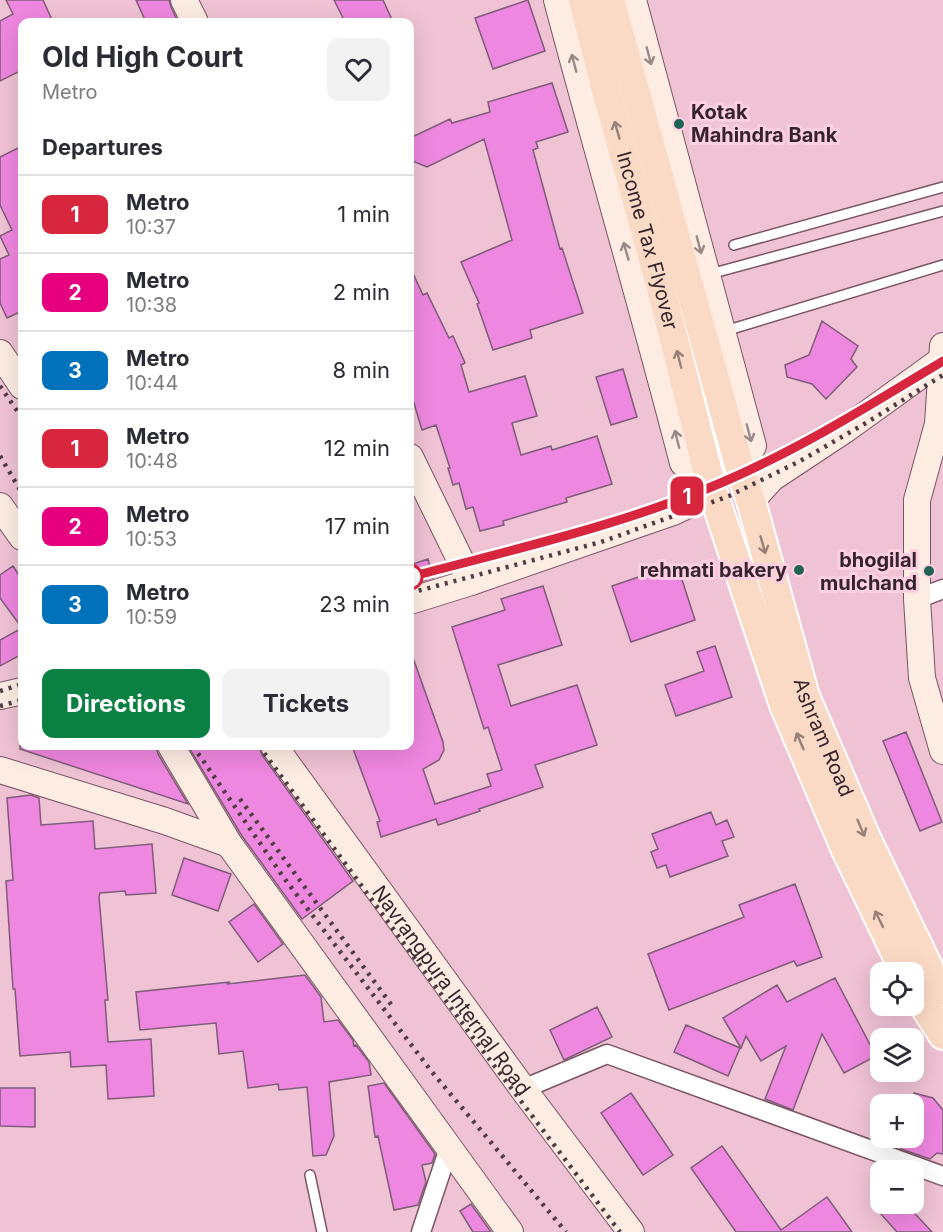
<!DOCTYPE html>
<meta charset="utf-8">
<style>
body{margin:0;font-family:Inter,sans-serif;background:#f2f2f3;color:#2b2b33;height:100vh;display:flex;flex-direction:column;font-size:22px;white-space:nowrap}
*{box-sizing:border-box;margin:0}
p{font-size:20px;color:#7c7c81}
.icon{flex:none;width:33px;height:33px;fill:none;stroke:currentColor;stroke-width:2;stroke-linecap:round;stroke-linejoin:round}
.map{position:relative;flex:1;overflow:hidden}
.side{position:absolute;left:18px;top:18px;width:396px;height:732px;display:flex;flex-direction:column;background:#fff;border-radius:12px;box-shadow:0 6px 24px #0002}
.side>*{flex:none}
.badge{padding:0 12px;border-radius:9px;font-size:21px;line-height:39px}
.tools{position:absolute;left:870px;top:962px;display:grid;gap:12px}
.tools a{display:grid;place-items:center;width:54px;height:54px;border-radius:12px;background:#fff;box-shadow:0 6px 24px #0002;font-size:30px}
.map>.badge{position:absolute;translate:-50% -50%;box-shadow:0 0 0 3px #fff}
h2{padding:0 24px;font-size:22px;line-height:54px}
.round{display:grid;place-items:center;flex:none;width:63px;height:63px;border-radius:12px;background:#f2f2f3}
.overview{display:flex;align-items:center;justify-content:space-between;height:102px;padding:0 24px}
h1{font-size:28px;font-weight:700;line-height:45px}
.primary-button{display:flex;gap:12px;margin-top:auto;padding:12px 24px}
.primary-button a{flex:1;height:69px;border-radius:12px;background:#0b8043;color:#fff;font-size:24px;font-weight:700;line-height:69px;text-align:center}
.primary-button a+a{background:#f2f2f3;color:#2b2b33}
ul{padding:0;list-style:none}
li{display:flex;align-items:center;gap:18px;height:78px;padding:0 24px;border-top:2px solid #e1e1e2}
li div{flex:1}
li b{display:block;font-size:22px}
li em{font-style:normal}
li .badge{min-width:66px;font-weight:700;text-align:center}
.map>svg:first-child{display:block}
.building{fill:#ee87df;stroke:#7d5d77;stroke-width:1.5}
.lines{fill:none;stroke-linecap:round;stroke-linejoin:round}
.lane-casing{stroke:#7c5565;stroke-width:12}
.street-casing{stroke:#7c5565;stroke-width:21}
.secondary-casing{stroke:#7c5565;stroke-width:28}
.primary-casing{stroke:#fff;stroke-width:32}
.lane{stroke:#fff;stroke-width:9}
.street{stroke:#fff;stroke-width:18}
.secondary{stroke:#fdece2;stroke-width:26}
.primary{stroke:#fbdac5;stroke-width:28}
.rail{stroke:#513c44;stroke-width:4.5;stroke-dasharray:3 6;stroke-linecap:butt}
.oneway{stroke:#998886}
.oneway2{stroke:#987f78}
.line-casing{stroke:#fff;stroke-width:14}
.line{stroke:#d7263d;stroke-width:9}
.poi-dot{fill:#216352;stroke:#fdcfe1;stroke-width:2}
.stop-dot{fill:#fff;stroke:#d7263d;stroke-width:3}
.labels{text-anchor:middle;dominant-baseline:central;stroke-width:6;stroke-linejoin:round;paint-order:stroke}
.poi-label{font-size:20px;font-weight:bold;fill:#35242b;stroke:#fdcfe1;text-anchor:end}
.street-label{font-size:20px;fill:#35242b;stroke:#fdcfe1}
</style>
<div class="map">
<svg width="943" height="1232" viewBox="0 0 943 1232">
<rect width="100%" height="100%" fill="#efc2d4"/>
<path class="building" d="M 6,0 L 43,0 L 53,22 L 22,22 L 22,70 L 0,81 L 0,21 L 13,14 Z
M 136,0 L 169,0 L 171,7 L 178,22 L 146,22 Z
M 334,0 L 383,0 L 393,22 L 345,22 Z
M 528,0 L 545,51 L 493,69 L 475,18 Z
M 552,83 L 568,132 L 536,142 L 538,148 L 533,150 L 560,249 L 562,248 L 583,313 L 530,330 L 532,338 L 493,350 L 477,304 L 479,303 L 461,262 L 512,240 L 484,139 L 427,167 L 410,160 L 410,138 L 450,119 L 452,123 L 490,112 L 488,102 Z
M 22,146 L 22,311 L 7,318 L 0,303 L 0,259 L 9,255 L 0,236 L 12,230 L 0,205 L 0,157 Z
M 410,267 L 423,295 L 427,293 L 449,338 L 453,336 L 465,363 L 461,365 L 469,392 L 525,376 L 537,416 L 512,423 L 521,455 L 551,446 L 552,450 L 597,436 L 612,484 L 566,498 L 567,502 L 503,521 L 504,525 L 480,531 L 473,507 L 466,509 L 459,483 L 453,485 L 448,468 L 450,468 L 436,425 L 422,430 L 410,390 Z
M 822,321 L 858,346 L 851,359 L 857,367 L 826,399 L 812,384 L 787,377 L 785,365 L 809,355 Z
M 623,369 L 637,417 L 611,425 L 596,377 Z
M 428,559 L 433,578 L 410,585 L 410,565 Z
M 677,564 L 695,620 L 631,642 L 612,586 Z
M 13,566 L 22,580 L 22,654 L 0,666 L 0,640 L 22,628 L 0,598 L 0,575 Z
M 543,586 L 562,645 L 498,665 L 511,706 L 577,685 L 597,745 L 535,765 L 543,787 L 479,809 L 480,811 L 438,825 L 436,819 L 381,837 L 377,822 L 380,821 L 352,746 L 410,746 L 410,655 L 412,655 L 443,742 L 444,750 L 439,760 L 423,769 L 435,804 L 491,786 L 487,774 L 502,770 L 488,727 L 484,729 L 452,627 L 505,610 L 501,599 Z
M 715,646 L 732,697 L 676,716 L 665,685 L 704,671 L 697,652 Z
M 906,732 L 942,822 L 920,831 L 883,741 Z
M 20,746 L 156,746 L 158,754 L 188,804 L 20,749 Z
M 188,746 L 259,746 L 262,755 L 353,881 L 302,919 L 242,836 Z
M 31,795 L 39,798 L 41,825 L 93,821 L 95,849 L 152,844 L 156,893 L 126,895 L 125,891 L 100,893 L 99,897 L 108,1000 L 105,1000 L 108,1042 L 151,1039 L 154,1096 L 108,1099 L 106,1065 L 71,1067 L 70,1052 L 20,1056 L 15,989 L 13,989 L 6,881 L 13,880 L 7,798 Z
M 711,812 L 716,825 L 727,820 L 734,837 L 722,841 L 728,856 L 670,877 L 666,865 L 657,868 L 651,852 L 658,849 L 652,834 Z
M 184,858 L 231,874 L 218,911 L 172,895 Z
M 795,884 L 822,957 L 797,966 L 794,961 L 669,1010 L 648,954 L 744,917 L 739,905 Z
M 254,904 L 283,944 L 258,962 L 229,922 Z
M 305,975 L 321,997 L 324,1022 L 338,1020 L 353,1040 L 354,1046 L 356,1045 L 369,1062 L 371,1075 L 329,1082 L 334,1136 L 326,1155 L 313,1156 L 307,1087 L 279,1090 L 278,1084 L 248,1088 L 243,1051 L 219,1054 L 216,1023 L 140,1030 L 136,992 L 230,982 L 227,984 Z
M 835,978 L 876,1056 L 844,1073 L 822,1034 L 793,1110 L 765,1099 L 786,1046 L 761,1061 L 746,1036 L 741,1048 L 723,1018 L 777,985 L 787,1002 Z
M 597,1007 L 612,1037 L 564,1060 L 550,1030 Z
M 686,1025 L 740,1048 L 728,1076 L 674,1052 Z
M 384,1083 L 435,1154 L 432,1163 L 422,1165 L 426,1182 L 418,1205 L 394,1210 L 378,1136 L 375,1137 L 368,1086 Z
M 0,1088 L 35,1088 L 35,1127 L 0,1126 Z
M 631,1093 L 673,1155 L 643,1175 L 601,1113 Z
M 914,1093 L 933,1098 L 943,1110 L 943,1154 L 937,1153 L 930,1159 L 901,1149 L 891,1137 L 914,1137 Z
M 722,1146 L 781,1230 L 827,1197 L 852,1232 L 736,1232 L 691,1168 Z
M 871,1203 L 905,1203 L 932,1232 L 897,1232 Z
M 471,1204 L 491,1232 L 473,1232 L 460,1211 Z"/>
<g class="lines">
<g class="lane-casing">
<path id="lane" d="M 734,245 L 943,187
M 710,274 L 943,211
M 725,331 L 943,265
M 310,1175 L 322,1232"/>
</g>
<g class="street-casing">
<path id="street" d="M 917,599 L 943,589
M 523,1089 L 607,1054 L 943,1176
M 421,1232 L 449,1148"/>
</g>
<g class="secondary-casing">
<g id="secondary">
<path d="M 184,0 L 195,22"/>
<path d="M 557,0 C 598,155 643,308 683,463 L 710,482"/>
<path d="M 633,0 L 753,446 L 740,469"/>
<path d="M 943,346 L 938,424 L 917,500 L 917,599 L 922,678 L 943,751"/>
<path d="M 0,353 L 22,386"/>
<path d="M 410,457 L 471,582"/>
<path d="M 751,501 L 772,478 L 846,429 L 943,359"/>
<path d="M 0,506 L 22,537"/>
<path d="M 410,601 L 471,582 L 673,512 L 713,493"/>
<path d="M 0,696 L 22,691"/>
<path d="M 171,746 L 229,844 L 510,1232"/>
<path id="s1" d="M 274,746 L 523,1089 L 631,1232"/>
<path d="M 0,770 L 165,821 L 229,844"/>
</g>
</g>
<g class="primary-casing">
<g id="primary">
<path id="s2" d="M 583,0 L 606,90 L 660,284 L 713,493 L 784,705 L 846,850 L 905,972"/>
<path id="s3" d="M 610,0 L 740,469 L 751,501 L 805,696 L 867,840 L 933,977 L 943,993"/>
<path d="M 914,990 L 943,1035"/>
</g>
</g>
<use href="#lane" class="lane"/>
<use href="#street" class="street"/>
<use href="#secondary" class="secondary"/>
<use href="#primary" class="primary"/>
<path class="rail" d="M 0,386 L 22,418
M 0,456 L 22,493
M 410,577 C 515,549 623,525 723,482 C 800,449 872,404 943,361
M 410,593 L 601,542 L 729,496 L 800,461 L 866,423 L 943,375
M 0,691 L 22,684
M 0,706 L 22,700
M 193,746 L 284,878 L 432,1072 L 566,1232
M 259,746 L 474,1039 L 620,1232
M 240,799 L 393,1007"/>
</g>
<defs><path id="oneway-shaft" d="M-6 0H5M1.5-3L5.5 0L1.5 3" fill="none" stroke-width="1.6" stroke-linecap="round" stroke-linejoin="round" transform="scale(1.5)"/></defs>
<g class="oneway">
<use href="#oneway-shaft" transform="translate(649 56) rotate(75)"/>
<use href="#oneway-shaft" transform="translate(574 63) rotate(-105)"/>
<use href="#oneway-shaft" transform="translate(699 245) rotate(75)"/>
<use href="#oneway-shaft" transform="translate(626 251) rotate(-106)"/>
<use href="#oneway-shaft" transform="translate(749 433) rotate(75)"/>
<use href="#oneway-shaft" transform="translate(677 439) rotate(-104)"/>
</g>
<g class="oneway2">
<use href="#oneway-shaft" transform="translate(617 130) rotate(-106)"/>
<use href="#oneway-shaft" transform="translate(679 359) rotate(-104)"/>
<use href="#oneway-shaft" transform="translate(763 545) rotate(74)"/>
<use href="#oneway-shaft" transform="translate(800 741) rotate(-113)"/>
<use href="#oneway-shaft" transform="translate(861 828) rotate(67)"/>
<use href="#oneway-shaft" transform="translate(879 919) rotate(-116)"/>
</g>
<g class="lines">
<g class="line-casing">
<path id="line" d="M 410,577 C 515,549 623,525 723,482 C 800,449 872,404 943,361"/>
</g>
<use href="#line" class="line"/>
</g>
<g class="poi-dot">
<circle cx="679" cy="124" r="6"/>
<circle cx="799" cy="570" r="6"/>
<circle cx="929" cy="571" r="6"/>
</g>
<circle class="stop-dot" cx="410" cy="577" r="12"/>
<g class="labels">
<g class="poi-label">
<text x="691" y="112" text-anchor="start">Kotak<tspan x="691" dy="23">Mahindra Bank</tspan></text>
<text x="917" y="560">bhogilal<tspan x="917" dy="23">mulchand</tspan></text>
<text x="787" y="570">rehmati bakery</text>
</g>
<g class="street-label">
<text stroke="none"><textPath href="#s2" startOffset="249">Income Tax Flyover</textPath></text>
<text stroke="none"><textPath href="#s3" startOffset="768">Ashram Road</textPath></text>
<text stroke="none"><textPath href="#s1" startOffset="302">Navrangpura Internal Road</textPath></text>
</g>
</g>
</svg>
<div class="tools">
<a><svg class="icon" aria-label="locate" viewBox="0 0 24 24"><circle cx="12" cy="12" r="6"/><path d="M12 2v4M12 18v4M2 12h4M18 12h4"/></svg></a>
<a><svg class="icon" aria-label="layers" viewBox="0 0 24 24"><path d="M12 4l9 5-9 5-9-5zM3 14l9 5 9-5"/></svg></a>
<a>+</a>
<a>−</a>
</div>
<b class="badge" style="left:687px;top:496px;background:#d7263d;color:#fff">1</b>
<section class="side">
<div class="overview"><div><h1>Old High Court</h1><p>Metro</p></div><a class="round"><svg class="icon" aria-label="heart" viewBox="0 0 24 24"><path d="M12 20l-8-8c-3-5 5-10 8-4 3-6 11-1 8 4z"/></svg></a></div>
<h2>Departures</h2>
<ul>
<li><span class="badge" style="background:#d7263d;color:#fff">1</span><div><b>Metro</b><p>10:37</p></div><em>1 min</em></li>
<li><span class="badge" style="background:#e6007e;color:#fff">2</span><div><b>Metro</b><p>10:38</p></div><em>2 min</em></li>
<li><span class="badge" style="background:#0072bc;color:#fff">3</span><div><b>Metro</b><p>10:44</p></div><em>8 min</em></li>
<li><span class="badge" style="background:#d7263d;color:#fff">1</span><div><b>Metro</b><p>10:48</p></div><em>12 min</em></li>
<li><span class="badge" style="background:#e6007e;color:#fff">2</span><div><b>Metro</b><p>10:53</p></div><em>17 min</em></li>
<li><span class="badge" style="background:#0072bc;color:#fff">3</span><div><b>Metro</b><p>10:59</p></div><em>23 min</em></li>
</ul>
<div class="primary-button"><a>Directions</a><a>Tickets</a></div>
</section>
</div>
